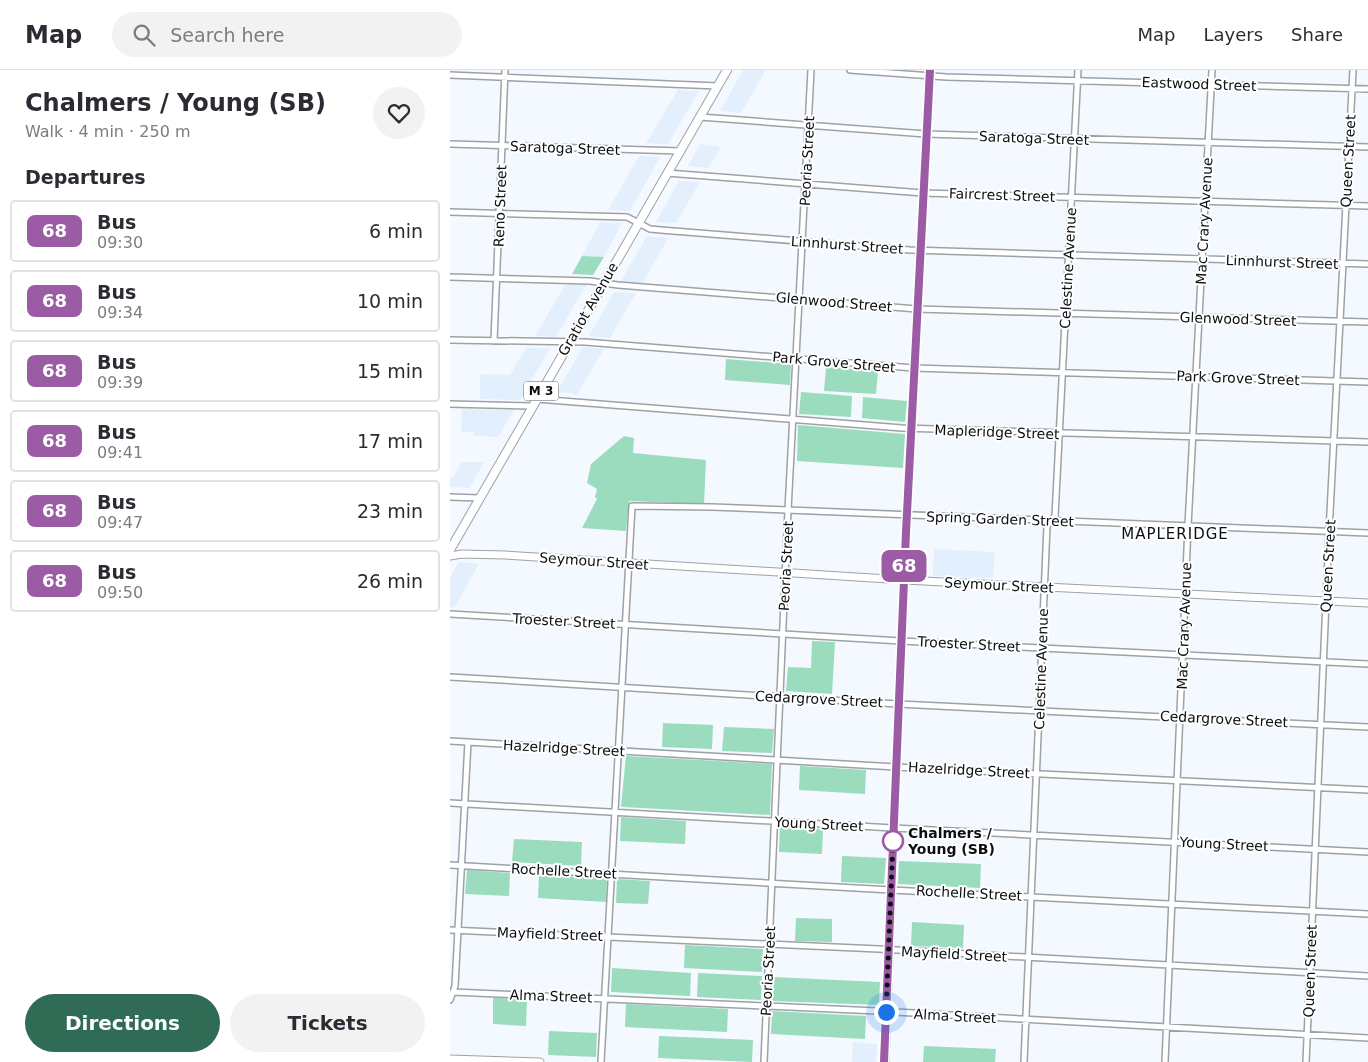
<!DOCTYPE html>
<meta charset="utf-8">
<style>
body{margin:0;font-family:"DejaVu Sans",sans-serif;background:#f2f2f3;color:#2b2b33;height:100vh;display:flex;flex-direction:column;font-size:19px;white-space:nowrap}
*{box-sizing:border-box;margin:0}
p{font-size:16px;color:#7c7c81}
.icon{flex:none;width:28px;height:28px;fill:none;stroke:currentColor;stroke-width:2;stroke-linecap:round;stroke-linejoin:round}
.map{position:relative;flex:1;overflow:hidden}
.panel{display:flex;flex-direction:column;background:#fff;width:450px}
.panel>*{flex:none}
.badge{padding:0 10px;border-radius:8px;font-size:18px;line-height:32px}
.you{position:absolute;width:25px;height:25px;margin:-12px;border:4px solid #fff;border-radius:50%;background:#1a73e8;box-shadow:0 0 0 8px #1a73e833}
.map>.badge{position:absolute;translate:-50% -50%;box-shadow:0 0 0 2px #fff}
h2{padding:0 25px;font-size:19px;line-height:45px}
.round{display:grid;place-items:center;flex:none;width:52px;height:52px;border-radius:26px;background:#f2f2f3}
.overview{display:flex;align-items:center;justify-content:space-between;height:85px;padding:0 25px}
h1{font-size:24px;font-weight:700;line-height:38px}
.cta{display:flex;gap:10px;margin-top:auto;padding:10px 25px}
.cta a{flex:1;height:58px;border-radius:30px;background:#306b55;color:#fff;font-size:20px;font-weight:700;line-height:58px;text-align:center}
.cta a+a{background:#f2f2f3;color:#2b2b33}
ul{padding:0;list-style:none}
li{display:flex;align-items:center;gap:15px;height:62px;margin:0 10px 8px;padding:0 15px;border:2px solid #e1e1e2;border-radius:5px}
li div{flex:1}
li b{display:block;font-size:19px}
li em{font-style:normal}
li .badge{min-width:55px;font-weight:700;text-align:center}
header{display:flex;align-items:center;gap:30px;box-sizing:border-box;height:70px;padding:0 25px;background:#fff;border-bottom:1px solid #e1e1e2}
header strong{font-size:24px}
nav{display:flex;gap:28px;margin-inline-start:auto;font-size:18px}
.search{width:350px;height:45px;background:#f2f2f3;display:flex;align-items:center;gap:12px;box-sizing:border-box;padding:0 18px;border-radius:28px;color:#7c7c81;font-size:19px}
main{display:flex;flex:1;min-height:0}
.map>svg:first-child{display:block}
.built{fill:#e3effc}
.green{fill:#9adcbd}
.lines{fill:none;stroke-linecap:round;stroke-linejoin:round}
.street-casing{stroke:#9ca2a8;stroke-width:8}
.secondary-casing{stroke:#9ca2a8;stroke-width:9}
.primary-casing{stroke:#9ca2a8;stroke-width:10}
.street{stroke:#fff;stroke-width:5}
.secondary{stroke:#fff;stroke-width:7}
.primary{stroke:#fff;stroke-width:8}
.line-casing{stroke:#fff;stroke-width:11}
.line{stroke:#9b5ba5;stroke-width:8}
.walk{stroke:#0c0e10;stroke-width:5;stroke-dasharray:0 9}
.stop-dot{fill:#fff;stroke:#9b5ba5;stroke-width:2.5}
.labels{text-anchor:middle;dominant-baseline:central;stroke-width:4;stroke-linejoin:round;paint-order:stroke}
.shield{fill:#fff;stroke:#555658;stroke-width:1}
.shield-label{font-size:12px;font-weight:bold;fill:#0c0e10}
.street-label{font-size:14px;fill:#0c0e10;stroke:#fff}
.stop-label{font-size:14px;font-weight:bold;fill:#0c0e10;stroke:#fff;text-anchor:start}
.neighbourhood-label{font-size:15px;letter-spacing:1px;fill:#0c0e10;stroke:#fff}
</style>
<header>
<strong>Map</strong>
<div class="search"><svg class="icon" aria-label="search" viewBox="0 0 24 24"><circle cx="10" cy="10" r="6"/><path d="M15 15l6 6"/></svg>Search here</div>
<nav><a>Map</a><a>Layers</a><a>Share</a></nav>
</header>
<main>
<section class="panel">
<div class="overview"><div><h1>Chalmers / Young (SB)</h1><p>Walk · 4 min · 250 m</p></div><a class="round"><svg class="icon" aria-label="heart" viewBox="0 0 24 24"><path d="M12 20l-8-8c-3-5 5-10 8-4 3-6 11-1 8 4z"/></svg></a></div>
<h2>Departures</h2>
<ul>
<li><span class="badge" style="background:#9b5ba5;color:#fff">68</span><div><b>Bus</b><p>09:30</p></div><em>6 min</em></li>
<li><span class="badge" style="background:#9b5ba5;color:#fff">68</span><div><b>Bus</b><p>09:34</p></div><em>10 min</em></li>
<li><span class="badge" style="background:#9b5ba5;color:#fff">68</span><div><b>Bus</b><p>09:39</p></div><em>15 min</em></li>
<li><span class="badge" style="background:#9b5ba5;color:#fff">68</span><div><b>Bus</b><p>09:41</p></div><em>17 min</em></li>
<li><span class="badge" style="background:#9b5ba5;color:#fff">68</span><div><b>Bus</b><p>09:47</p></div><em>23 min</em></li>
<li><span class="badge" style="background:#9b5ba5;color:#fff">68</span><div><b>Bus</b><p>09:50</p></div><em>26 min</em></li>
</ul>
<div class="cta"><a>Directions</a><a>Tickets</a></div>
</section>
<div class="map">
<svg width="918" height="992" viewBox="0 0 918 992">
<rect width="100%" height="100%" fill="#f4f9ff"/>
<path class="built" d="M 293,0 L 316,0 L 291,43 L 270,41 Z
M 228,20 L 249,21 L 218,74 L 196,73 Z
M 250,74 L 271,77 L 258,98 L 238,96 Z
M 189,86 L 210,87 L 180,141 L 158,140 Z
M 229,111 L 250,112 L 226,153 L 206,152 Z
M 150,152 L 172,153 L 154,187 L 132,186 Z
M 197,166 L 218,168 L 193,213 L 171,211 Z
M 115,215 L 136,215 L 106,267 L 85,266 Z
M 164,222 L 186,223 L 160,268 L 139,266 Z
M 133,277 L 154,279 L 126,326 L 122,323 L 107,322 Z
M 76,278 L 100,278 L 70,330 L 30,329 L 30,304 L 60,305 Z
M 12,339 L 64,340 L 48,367 L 24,366 L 24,362 L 11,362 Z
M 12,392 L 34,392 L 20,418 L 0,417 L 0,407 L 3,407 Z
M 484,479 L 545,482 L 543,508 L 483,506 Z
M 9,492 L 29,494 L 4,538 L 0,537 L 0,508 Z
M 403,972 L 427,974 L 426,992 L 402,992 Z"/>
<path class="green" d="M 132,186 L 154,187 L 143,205 L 122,204 Z
M 276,289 L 341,294 L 340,315 L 275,310 Z
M 376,297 L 428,301 L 426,324 L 374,321 Z
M 351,322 L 402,326 L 401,347 L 349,344 Z
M 413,327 L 457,331 L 455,352 L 412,348 Z
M 348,355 L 455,364 L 453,398 L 347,391 Z
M 174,366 L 184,368 L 183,383 L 256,390 L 254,434 L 179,431 L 176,461 L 132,458 L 147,429 L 145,427 L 147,419 L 137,413 L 141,394 Z
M 362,571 L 385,572 L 382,624 L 336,621 L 338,597 L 361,598 Z
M 213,653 L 263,655 L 262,679 L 212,677 Z
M 274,657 L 324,659 L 322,683 L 272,681 Z
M 176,686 L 322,694 L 320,745 L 173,737 L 171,736 Z
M 350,696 L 416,700 L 415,724 L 349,720 Z
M 171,747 L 236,751 L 235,774 L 170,771 Z
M 330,757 L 373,759 L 372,784 L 329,782 Z
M 64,769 L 132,772 L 131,796 L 62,792 Z
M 392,786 L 436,788 L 434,814 L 391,812 Z
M 449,791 L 531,794 L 530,818 L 448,814 Z
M 17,800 L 60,803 L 59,826 L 15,824 Z
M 89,805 L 157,808 L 156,832 L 88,828 Z
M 167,809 L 200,811 L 198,834 L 166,833 Z
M 346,848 L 382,849 L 382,872 L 345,871 Z
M 462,852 L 514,855 L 513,878 L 461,876 Z
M 235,875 L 313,879 L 312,902 L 234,898 Z
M 162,898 L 241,903 L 240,926 L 161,922 Z
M 248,903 L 312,906 L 311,930 L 247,927 Z
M 323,907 L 430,912 L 429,935 L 322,931 Z
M 43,928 L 77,929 L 76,956 L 43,954 Z
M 176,934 L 278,939 L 277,962 L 175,957 Z
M 322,941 L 416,946 L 415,969 L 321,964 Z
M 99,961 L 147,963 L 146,987 L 98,985 Z
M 209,966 L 303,970 L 302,992 L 208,988 Z
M 474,976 L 546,979 L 545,992 L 473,992 Z"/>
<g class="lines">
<g class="street-casing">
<path id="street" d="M 400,0 L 496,7 L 918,19
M 0,5 L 268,16
M 250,47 L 476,64 L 918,77
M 0,74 L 230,81
M 217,103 L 473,123 L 918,136
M 0,142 L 177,147 L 200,159 L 211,160 L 460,180 L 918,194
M 0,207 L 140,211 L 168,215 L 467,239 L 918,252
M 0,270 L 135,272 L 464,298 L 918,312
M 44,271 L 55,0
M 87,329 L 452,358 L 918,372
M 0,334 L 82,336
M 0,427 L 29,428
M 0,544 L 451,571 L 918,594
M 0,607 L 448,634 L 918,657
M 0,671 L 446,697 L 918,720
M 0,733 L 443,758 L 918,782
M 0,795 L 441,820 L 918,844
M 0,860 L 429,879 L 918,906
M 3,922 L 427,941 L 918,968
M 0,930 L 5,916 L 18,672
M 151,992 L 182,436 L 262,437 L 918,463
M 314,992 L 338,440 L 361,0
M 574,992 L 597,456 L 605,446 L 628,0
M 715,992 L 738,456 L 762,0
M 856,992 L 879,462 L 903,0"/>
</g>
<g class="secondary-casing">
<path id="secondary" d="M 0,486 L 12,484 L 55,485 L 454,510 L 918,533
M 0,989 L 90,992
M 435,992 L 455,480 L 480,0"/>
</g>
<g class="primary-casing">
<path id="primary" d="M 0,480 L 277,0"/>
</g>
<use href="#street" class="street"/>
<use href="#secondary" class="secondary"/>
<use href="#primary" class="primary"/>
</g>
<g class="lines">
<g class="line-casing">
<path id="line" d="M 434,992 L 456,462 L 480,0"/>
</g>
<use href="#line" class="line"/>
<path class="walk" d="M 436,942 L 443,771"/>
</g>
<circle class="stop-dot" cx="443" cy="771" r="10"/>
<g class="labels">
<rect class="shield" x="73.5" y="311.5" width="35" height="19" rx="4"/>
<g class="shield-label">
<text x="91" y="321">M 3</text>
</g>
<g class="street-label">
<text transform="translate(749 14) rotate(2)">Eastwood Street</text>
<text transform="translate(584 68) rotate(2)">Saratoga Street</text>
<text transform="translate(115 78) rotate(2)">Saratoga Street</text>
<text transform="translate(357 91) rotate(-87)">Peoria Street</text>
<text transform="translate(898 91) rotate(-87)">Queen Street</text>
<text transform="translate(552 125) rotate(2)">Faircrest Street</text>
<text transform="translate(50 136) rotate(-88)">Reno Street</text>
<text transform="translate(754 151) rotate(-87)">Mac Crary Avenue</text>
<text transform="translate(397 175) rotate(4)">Linnhurst Street</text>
<text transform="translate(832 192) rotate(2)">Linnhurst Street</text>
<text transform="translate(618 198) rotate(-87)">Celestine Avenue</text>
<text transform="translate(384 232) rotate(5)">Glenwood Street</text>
<text transform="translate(138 239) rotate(-60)">Gratiot Avenue</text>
<text transform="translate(788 249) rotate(2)">Glenwood Street</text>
<text transform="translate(384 292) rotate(5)">Park Grove Street</text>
<text transform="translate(788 308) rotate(2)">Park Grove Street</text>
<text transform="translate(547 362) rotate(2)">Mapleridge Street</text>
<text transform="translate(550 449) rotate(2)">Spring Garden Street</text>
<text transform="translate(144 491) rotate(4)">Seymour Street</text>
<text transform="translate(336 496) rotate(-87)">Peoria Street</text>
<text transform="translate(878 496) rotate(-87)">Queen Street</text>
<text transform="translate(549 515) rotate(3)">Seymour Street</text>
<text transform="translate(114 551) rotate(3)">Troester Street</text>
<text transform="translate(734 556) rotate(-88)">Mac Crary Avenue</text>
<text transform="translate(519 574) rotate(3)">Troester Street</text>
<text transform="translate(591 599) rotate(-88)">Celestine Avenue</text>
<text transform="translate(369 629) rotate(3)">Cedargrove Street</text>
<text transform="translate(774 649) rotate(3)">Cedargrove Street</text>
<text transform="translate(114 678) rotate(3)">Hazelridge Street</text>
<text transform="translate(519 700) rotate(3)">Hazelridge Street</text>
<text transform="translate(369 754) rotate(3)">Young Street</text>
<text transform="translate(774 774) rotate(3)">Young Street</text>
<text transform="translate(114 801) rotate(3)">Rochelle Street</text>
<text transform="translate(519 823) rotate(3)">Rochelle Street</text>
<text transform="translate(100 864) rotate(2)">Mayfield Street</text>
<text transform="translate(504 884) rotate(3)">Mayfield Street</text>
<text transform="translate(318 901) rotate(-87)">Peoria Street</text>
<text transform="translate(860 901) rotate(-88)">Queen Street</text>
<text transform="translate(101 926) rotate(2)">Alma Street</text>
<text transform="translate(505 946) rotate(3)">Alma Street</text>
</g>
<g class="stop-label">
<text x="458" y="763">Chalmers /<tspan x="458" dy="16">Young (SB)</tspan></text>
</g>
<g class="neighbourhood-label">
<text x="725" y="464">MAPLERIDGE</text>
</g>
</g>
</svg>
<div class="you" style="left:436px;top:942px"></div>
<b class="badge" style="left:454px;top:496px;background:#9b5ba5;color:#fff">68</b>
</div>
</main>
